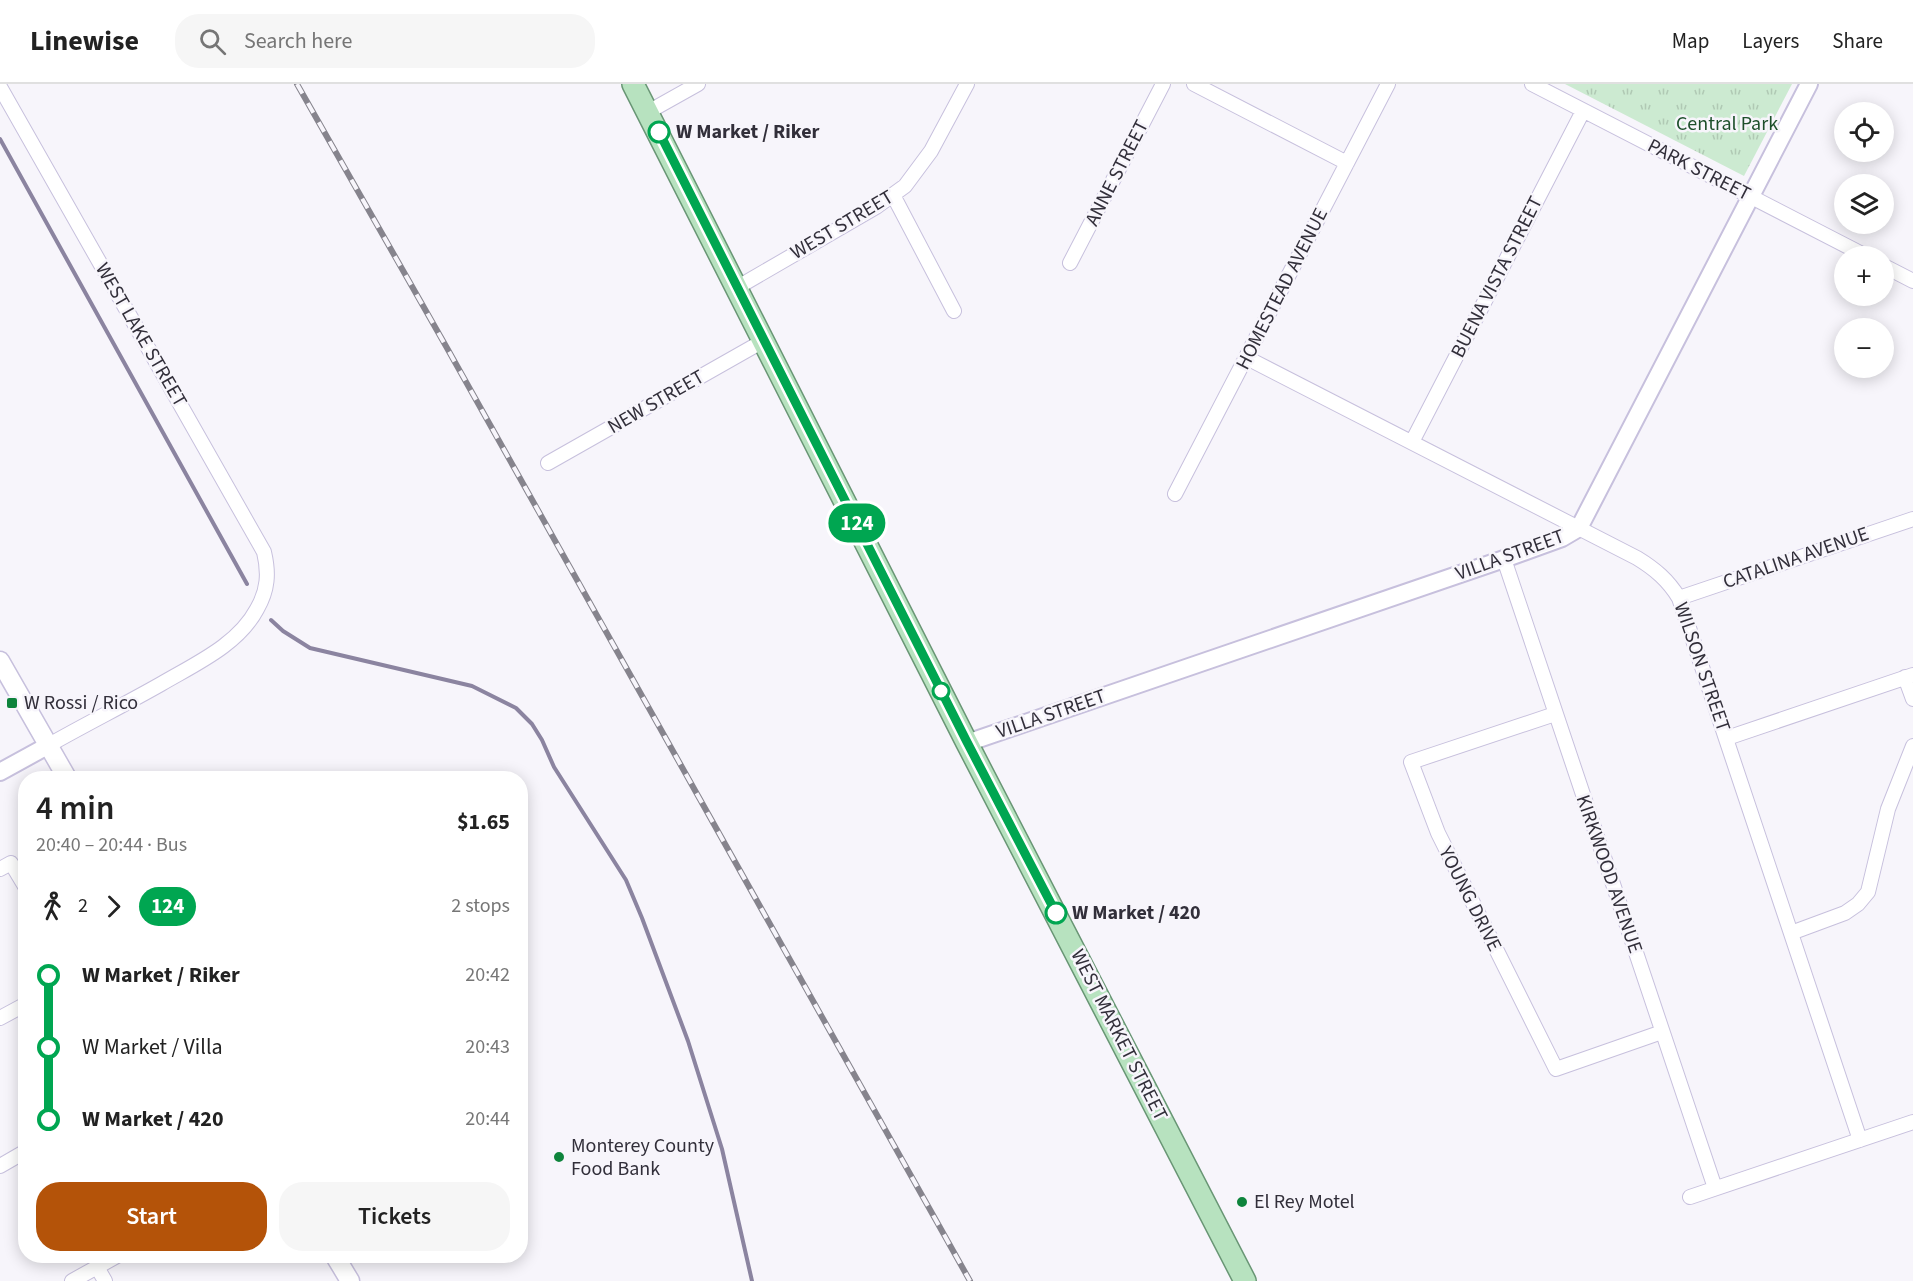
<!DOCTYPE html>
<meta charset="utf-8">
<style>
body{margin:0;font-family:"Source Sans 3",sans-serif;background:#f6f6f6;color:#222;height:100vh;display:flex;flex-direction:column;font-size:22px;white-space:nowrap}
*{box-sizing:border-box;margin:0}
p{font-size:20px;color:#767676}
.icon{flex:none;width:33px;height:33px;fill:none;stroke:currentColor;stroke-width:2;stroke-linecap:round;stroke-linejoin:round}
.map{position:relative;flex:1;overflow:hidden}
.details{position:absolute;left:18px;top:687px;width:510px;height:492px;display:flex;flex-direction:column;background:#fff;border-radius:24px;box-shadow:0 3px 15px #0003}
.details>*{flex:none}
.badge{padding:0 12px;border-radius:20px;font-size:21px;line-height:39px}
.tools{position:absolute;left:1834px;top:18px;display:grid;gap:12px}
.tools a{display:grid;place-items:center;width:60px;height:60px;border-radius:50%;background:#fff;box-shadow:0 3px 15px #0003;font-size:30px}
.map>.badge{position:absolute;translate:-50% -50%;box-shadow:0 0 0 3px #fff}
.legs{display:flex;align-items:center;gap:9px;height:66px;padding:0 18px;font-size:20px}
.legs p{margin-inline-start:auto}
.headline{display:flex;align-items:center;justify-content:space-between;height:102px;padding:0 18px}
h1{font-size:33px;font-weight:600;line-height:45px}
.action{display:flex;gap:12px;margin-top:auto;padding:12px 18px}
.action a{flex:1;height:69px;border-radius:24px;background:#b45309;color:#fff;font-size:24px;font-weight:600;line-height:69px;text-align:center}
.action a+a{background:#f6f6f6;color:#222}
ul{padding:0 18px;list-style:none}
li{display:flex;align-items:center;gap:21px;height:72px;font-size:22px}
li i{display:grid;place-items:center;width:9px;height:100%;margin:0 8px;background:currentColor}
li i::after{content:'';width:15px;height:15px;margin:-8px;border:4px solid;border-radius:50%;background:#fff}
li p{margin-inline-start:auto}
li:first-child i{background:linear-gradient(#0000 50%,currentColor 0)}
li:last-child i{background:linear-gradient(currentColor 50%,#0000 0)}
header{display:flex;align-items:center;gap:36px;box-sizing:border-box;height:84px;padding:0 30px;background:#fff;border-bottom:2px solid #e0e0e0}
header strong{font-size:28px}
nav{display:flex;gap:33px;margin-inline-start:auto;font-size:21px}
.search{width:420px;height:54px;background:#f6f6f6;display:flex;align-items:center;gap:15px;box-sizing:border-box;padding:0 21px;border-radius:24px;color:#767676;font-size:22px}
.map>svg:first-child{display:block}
.grass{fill:url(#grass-tufts)}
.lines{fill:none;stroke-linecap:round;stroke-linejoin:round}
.stream{stroke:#8b84a0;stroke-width:4}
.minor-casing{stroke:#c7c0dd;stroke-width:16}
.tertiary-casing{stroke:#c7c0dd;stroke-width:20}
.secondary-casing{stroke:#c7c0dd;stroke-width:21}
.primary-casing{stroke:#699675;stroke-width:24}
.minor{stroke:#fff;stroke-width:14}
.tertiary{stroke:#fff;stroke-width:16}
.secondary{stroke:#fff;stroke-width:18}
.primary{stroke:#b7e2bf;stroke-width:21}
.rail-casing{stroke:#86848d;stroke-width:6}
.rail{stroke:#f7f5fb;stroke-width:4;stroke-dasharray:11;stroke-linecap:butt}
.line-1-casing{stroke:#fff;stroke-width:14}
.line-1{stroke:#00a651;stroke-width:9}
.stop-1-dot{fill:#fff;stroke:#00a651;stroke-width:3}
.poi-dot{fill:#0e843c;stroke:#f7f5fb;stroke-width:2}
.labels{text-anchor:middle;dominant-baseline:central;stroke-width:5;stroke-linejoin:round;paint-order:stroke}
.park-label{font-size:20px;fill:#1d4f2b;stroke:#f7f5fb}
.stop-label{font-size:20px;font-weight:bold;fill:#322f3a;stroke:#f7f5fb;text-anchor:start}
.street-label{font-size:20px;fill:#322f3a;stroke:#f7f5fb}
.poi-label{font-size:20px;fill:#322f3a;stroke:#f7f5fb;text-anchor:start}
</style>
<header>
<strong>Linewise</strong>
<div class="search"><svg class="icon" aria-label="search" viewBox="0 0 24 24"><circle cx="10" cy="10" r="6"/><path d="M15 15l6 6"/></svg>Search here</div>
<nav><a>Map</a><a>Layers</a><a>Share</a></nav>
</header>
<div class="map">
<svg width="1913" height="1197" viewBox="0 0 1913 1197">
<defs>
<pattern id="grass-tufts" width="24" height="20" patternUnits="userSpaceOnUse" patternTransform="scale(1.5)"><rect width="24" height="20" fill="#ccead1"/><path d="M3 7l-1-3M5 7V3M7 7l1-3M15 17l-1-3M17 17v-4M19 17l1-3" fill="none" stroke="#b0c9b4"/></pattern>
</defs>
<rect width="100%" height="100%" fill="#f7f5fb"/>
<path class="grass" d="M 1565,0 L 1792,0 L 1744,92 Z"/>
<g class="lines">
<path class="stream" d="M 0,55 L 247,500
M 271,536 L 283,547 L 310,564 L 472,602 L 516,624 L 532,640 L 542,656 L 554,683 L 626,796 L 642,834 L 688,957 L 722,1065 L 752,1197"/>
<g class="minor-casing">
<path id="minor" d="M 1194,0 L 1347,79
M 1532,0 L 1866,172
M 0,3 L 264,468 C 269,489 268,506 257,525 C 238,561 195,580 161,600 C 124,621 86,640 49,661
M 648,28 L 698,0
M 893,111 L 954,227
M 1070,179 L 1163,0
M 1884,182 L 1913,197
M 738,203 L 876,123 L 905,102 L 931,67 L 967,0
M 1247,274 L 1637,474 C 1655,485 1668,496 1679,514 L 1860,1056
M 1412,358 L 1583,27
M 548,379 L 765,256
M 1175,410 L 1388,0
M 1504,475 L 1715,1104
M 1679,514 L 1913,435
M 1905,593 L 1913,615
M 1555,630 L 1411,678 L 1438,749 L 1556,985 L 1662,948
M 1727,654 L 1913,591
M 0,785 L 11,779 L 26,804
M 1791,849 L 1845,829 L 1858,820 L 1868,808 L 1888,725 L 1913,662
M 0,934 L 26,920
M 0,1082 L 26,1067
M 1690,1113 L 1913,1038
M 97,1183 L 105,1197
M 72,1197 L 117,1172"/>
</g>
<g class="tertiary-casing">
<path id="tertiary" d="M 967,659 L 1504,475 L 1562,454 L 1579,444 L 1809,0
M 0,688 L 49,661"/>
</g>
<g class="secondary-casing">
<path id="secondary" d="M 0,577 L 67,694
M 335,1172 L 350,1197"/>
</g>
<g class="primary-casing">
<path id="primary" d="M 633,0 L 967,659 L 1245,1197"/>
</g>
<use href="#minor" class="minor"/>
<use href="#tertiary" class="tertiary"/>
<use href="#secondary" class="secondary"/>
<use href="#primary" class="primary"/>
<g class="rail-casing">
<path id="rail" d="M 297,0 L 447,264 L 970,1197"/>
</g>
<use href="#rail" class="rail"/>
</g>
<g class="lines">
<g class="line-1-casing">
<path id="line-1" d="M 659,48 L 967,658 L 1056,829"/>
</g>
<use href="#line-1" class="line-1"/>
</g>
<g class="stop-1-dot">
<circle cx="659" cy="48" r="10"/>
<circle cx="941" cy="607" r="8"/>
<circle cx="1056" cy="829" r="10"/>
</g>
<g class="poi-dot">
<rect x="6" y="613" width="12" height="12" rx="3"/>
<circle cx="559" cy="1073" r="6"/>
<circle cx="1242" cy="1118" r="6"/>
</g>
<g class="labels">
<g class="park-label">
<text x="1727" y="40">Central Park</text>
</g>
<g class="stop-label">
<text x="676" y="48">W Market / Riker</text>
<text x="1072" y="829">W Market / 420</text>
</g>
<g class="street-label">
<text transform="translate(1699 86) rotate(27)">PARK STREET</text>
<text transform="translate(1117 89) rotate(-63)">ANNE STREET</text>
<text transform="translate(842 141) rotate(-31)">WEST STREET</text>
<text transform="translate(1497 193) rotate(-63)">BUENA VISTA STREET</text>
<text transform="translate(1282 205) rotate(-63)">HOMESTEAD AVENUE</text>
<text transform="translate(141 251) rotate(60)">WEST LAKE STREET</text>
<text transform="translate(656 318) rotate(-30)">NEW STREET</text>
<text transform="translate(1510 471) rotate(-20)">VILLA STREET</text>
<text transform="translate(1796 474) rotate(-19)">CATALINA AVENUE</text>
<text transform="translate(1702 583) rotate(71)">WILSON STREET</text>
<text transform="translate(1051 630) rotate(-19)">VILLA STREET</text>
<text transform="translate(1609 790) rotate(71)">KIRKWOOD AVENUE</text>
<text transform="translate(1470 815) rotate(63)">YOUNG DRIVE</text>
<text transform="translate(1119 951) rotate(63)">WEST MARKET STREET</text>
</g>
<g class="poi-label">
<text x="24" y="619">W Rossi / Rico</text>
<text x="571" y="1062">Monterey County<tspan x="571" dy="23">Food Bank</tspan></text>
<text x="1254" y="1118">El Rey Motel</text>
</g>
</g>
</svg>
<div class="tools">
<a><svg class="icon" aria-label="locate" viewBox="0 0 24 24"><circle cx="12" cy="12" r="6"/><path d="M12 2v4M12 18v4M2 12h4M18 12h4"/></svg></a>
<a><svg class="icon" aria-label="layers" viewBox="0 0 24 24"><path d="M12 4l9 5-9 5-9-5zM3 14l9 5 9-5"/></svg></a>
<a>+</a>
<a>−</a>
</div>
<b class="badge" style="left:857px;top:439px;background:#00a651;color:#fff">124</b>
<section class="details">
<div class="headline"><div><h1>4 min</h1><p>20:40 – 20:44 · Bus</p></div><b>$1.65</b></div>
<div class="legs"><svg class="icon" aria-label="walk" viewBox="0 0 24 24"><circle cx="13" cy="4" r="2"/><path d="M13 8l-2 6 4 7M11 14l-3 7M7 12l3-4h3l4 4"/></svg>2<svg class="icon" aria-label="forward" viewBox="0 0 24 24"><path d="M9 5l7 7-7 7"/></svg><b class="badge" style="background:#00a651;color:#fff">124</b><p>2 stops</p></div>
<ul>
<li><i style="color:#00a651"></i><b>W Market / Riker</b><p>20:42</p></li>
<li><i style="color:#00a651"></i><span>W Market / Villa</span><p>20:43</p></li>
<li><i style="color:#00a651"></i><b>W Market / 420</b><p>20:44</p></li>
</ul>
<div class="action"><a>Start</a><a>Tickets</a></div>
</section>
</div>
